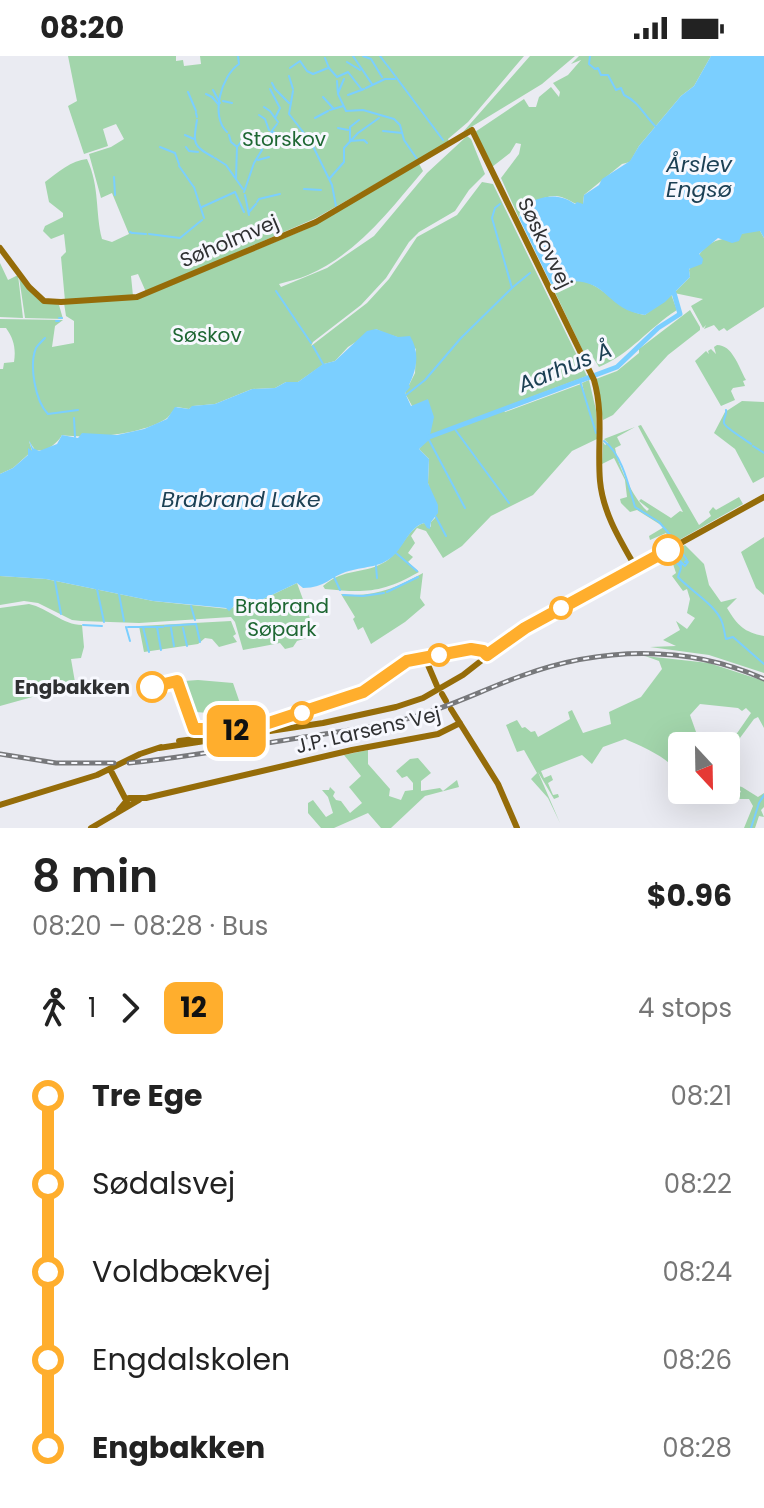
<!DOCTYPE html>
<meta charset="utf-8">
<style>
body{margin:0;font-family:Poppins,sans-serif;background:#f2f2f2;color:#222;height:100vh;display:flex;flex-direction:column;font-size:30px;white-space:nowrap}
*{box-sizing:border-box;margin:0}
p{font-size:26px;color:#767676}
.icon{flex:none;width:44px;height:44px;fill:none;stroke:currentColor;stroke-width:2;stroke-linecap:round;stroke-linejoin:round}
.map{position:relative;height:772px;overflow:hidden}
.side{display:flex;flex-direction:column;background:#fff;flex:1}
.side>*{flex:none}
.badge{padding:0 16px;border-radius:12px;font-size:28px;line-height:52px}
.needle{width:52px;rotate:158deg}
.buttons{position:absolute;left:668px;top:676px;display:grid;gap:16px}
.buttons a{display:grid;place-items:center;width:72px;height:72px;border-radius:8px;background:#fff;box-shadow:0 8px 32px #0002;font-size:40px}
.map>.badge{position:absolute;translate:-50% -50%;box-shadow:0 0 0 4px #fff}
.legs{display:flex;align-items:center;gap:12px;height:88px;padding:0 32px;font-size:26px}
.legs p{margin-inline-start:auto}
.head{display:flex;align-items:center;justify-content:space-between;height:136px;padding:0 32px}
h1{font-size:44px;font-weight:600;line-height:60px}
ul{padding:0 32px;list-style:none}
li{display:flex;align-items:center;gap:28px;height:88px;font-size:30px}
li i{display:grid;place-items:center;width:12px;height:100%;margin:0 10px;background:currentColor}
li i::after{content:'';width:20px;height:20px;margin:-10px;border:6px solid;border-radius:50%;background:#fff}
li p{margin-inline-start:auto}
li:first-child i{background:linear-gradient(#0000 50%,currentColor 0)}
li:last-child i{background:linear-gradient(currentColor 50%,#0000 0)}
.status{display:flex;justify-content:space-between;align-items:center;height:56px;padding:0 40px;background:#fff;direction:ltr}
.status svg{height:22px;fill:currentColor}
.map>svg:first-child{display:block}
.green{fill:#a2d5ab}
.water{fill:#7bcfff}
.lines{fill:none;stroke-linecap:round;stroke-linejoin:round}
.stream{stroke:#7bcfff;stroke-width:2}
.river{stroke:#7bcfff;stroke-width:5}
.secondary{stroke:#956c09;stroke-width:6}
.rail-casing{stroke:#77787b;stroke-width:5}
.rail{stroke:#f7f8fe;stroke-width:2;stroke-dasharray:6;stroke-linecap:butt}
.line-1-casing{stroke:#fff;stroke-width:18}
.line-1{stroke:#ffae2d;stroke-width:12}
.stop-1-dot{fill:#fff;stroke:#ffae2d;stroke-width:4}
.labels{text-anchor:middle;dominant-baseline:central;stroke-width:6;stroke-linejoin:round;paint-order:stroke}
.park-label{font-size:20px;fill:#1e6733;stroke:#f7f8fe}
.street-label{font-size:20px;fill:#2f3032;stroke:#f7f8fe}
.stop-label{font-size:20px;font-weight:bold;fill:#2f3032;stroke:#f7f8fe;text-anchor:end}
.water-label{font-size:22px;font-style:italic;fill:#1c4054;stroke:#f7f8fe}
</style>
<div class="status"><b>08:20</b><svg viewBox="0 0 49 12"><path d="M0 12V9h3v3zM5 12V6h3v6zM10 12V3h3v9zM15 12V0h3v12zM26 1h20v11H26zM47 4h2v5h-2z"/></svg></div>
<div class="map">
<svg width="764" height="772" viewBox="0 0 764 772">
<rect width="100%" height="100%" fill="#eaebf2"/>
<path class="green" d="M 68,0 L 176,0 L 176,5 L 183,4 L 184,10 L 201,8 L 200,0 L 524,0 L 468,66 L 448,83 L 449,86 L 316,162 L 146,236 L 138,218 L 131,220 L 133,240 L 65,245 L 61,201 L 66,196 L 64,178 L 51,183 L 43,175 L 45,170 L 63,161 L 63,157 L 49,146 L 45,126 C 57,117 72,104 87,103 C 100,131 95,156 102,183 L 112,186 L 129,178 L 112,137 L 101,142 L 89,98 L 111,91 L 124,83 L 116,68 L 103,73 L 108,90 L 84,98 L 68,50 L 77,45 Z
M 530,0 L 575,0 L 542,28 L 463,76 Z
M 579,0 L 711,0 L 694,30 L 681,40 L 639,90 L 630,106 L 622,108 L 584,139 L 583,148 C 574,149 572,145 564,142 C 547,135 533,148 520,157 L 519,162 L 501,122 L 519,98 L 521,88 L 516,87 L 510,97 L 492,111 L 475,76 L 524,43 L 529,51 L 536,51 L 539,41 L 551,31 L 559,41 L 560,36 L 553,27 L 568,19 L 581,4 L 571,8 Z
M 467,80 L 471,83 L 485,118 L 469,134 L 455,155 L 419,176 L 409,186 L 386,222 L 361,249 L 313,286 L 311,290 L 367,247 L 389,223 L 417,181 L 457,159 L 482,126 L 493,128 L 587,320 L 502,352 L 505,356 L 581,328 L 584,336 L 582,327 L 589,324 L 596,354 L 597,383 L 572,395 L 533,439 L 491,460 L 462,490 L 443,502 L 426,475 L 417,472 L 411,480 L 415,487 L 408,497 L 413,501 L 408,506 L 419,516 C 382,537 365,537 325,533 L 323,530 C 346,511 361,519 383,507 C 401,498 406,473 424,467 L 431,471 L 431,466 L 436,461 L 428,427 L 429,403 L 419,393 L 429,381 L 405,337 L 415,317 L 416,293 C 398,277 395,283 376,273 L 348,291 L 335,305 L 324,308 L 298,326 L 286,326 L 275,332 L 252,333 L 215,348 L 193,350 L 189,353 L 177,351 C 172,355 169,362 164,364 C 139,379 89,383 62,379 C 57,388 45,397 35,394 L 29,385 L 32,395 L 13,412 L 0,418 L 0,313 L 3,313 L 4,307 L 14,306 C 16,293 14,283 6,272 L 0,272 L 0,263 L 63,264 L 55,270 L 52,291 L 74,287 L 74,265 L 66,260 L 64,247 L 137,243 L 304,174 L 418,106 L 423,115 C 389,155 358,197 308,219 C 299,223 288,225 279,228 L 281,231 L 327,212 L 374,180 L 427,117 Z
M 749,175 L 760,175 L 764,182 L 764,251 L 727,275 L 724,272 L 719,275 L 714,269 L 704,273 L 706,269 L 703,272 L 691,250 L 703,243 L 674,237 L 690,221 L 689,214 C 712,176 714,189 749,175 Z
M 0,207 L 8,224 L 18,219 L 23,262 L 0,261 Z
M 19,221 L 37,242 L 59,249 L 63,263 L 25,262 Z
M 579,224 C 605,229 618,255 645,259 L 671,238 L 677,254 C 650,271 629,299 599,311 L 588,293 L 583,295 L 551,228 Z
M 690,254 L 700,271 L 700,274 L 668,299 L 613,359 L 603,364 L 596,323 L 617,315 L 639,297 L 639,293 Z
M 717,289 C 732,289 738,309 746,324 L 743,325 L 745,330 L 733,332 L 731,335 L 735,344 L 721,350 L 695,305 L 706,295 L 709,298 L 708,295 L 711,293 L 716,298 L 714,291 Z
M 742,345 L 764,346 L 764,421 L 753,427 L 735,393 L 714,377 L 725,356 Z
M 641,369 L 699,469 L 711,460 L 709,456 L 713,451 L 716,454 L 739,441 L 743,448 L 672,488 L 666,477 L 650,484 L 649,480 L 664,471 L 637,454 L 630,456 L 621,447 L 620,443 L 627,441 L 625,424 L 614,402 L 602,408 L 603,386 L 605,389 L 608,387 L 604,383 L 635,371 L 617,381 L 621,389 L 615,392 C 619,412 633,441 647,455 L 649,453 L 639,445 L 641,443 L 671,462 L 680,455 L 683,456 L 638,370 Z
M 764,481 L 764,539 L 756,532 L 741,496 Z
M 685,489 L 704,508 L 709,529 L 721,546 L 737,542 L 727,552 C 738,570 744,576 764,580 L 764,617 L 709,599 L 650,591 L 676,590 L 663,584 L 680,574 L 676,565 L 687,573 L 695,562 L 687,557 L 690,543 L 687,533 L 683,535 L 672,520 L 676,517 L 673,508 L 675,505 L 669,499 Z
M 423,517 L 420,542 L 425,549 L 405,566 L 371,588 L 363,571 L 358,574 L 353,563 L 355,561 L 341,538 C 373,542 396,532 423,517 Z
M 0,520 L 46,523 L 153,545 L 229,553 L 236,550 L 238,546 L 248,542 L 259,545 L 297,527 L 316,579 L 297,585 L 293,591 L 285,593 L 280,587 L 243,594 L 235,566 L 231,561 L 139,567 L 81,565 L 72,564 L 38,547 L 24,545 L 0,549 Z
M 29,548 C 48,552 63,569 82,569 L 84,591 L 81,602 L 71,603 L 76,632 L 61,633 L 0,650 L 0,552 Z
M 231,565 L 236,578 L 233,580 L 237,586 L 219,591 L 212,583 L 205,582 L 198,588 L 144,596 L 139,570 Z
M 645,600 L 709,607 L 764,625 L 764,672 L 758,661 L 754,663 L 737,686 L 733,683 L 751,657 L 746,652 L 742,655 L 738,652 L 700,648 L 690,659 L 701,690 L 682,690 L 682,722 C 671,702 645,692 625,683 L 603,691 L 592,708 L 582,699 L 541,715 L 544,722 L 551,719 L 553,724 L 548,727 L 553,739 L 558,738 L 559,741 L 554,743 L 538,716 L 560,767 L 548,742 L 531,723 L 537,717 L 524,694 L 517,696 L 506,669 L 517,664 L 522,672 L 525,671 L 531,676 L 535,675 L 538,681 L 570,663 L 568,656 L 572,654 L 583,677 L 611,668 L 609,656 L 641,641 L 662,613 L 659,605 Z
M 198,624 L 233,627 L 243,656 L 225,659 L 226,669 L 224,672 L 213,670 L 225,668 L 223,658 L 195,656 L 193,659 L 195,667 L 207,669 L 195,669 L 182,629 L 184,625 Z
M 368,694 L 368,708 L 390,733 L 389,740 L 401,744 L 405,735 L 413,734 L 413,727 L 407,720 L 402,722 L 396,715 L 410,703 L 418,702 L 431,717 L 421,725 L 421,735 L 440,732 L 443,735 L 457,724 L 459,731 L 425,740 L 391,772 L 381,772 L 368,757 L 334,772 L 321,772 L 308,757 L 308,747 L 313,744 L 326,761 L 333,757 L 328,741 L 322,734 L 329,734 L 330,731 L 335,736 L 333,740 L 336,744 L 341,745 L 350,757 L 362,747 L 349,731 L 361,720 L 344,699 Z
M 726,727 L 742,731 L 758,741 L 764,737 L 764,751 L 761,754 L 764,761 L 759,760 L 755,772 L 744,772 L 753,750 L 749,743 L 737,743 L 741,735 L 726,730 Z"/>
<path class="water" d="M 711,0 L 764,0 L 764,182 L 760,175 L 742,178 L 739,185 L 732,187 L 718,182 L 699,198 L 703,203 L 702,208 L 689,213 L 690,221 L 665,246 L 645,259 C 600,253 611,215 551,228 L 519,162 L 525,148 C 543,140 558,136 575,148 L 577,146 L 583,148 L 584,139 L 599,129 L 602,123 L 630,105 L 639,90 L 681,40 L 694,30 Z
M 376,273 L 398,281 L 410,280 C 420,296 417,313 409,329 L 410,331 L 405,337 L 411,350 L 428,343 L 434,361 L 429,384 L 419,393 L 429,403 L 428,427 L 438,449 L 438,457 L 431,466 L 430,473 L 427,472 L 424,467 C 410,471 405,488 395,498 C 382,512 366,510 349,515 C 330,520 326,532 303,532 L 297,527 L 259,545 L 248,542 L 238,546 L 229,555 L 226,552 L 153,545 L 46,523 L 0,520 L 0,418 L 13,412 L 28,399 L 28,392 L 32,395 L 29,384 L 33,392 L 39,395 L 57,388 L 62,379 L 78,382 L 82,377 L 117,379 L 144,373 L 167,363 L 175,351 L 189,353 L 192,350 L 215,348 L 252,333 L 275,332 L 286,326 L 298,326 L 323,308 L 335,305 L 367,275 Z"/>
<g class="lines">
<path class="stream" d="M 353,0 L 372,28
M 363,0 L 371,3 L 382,21
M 380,0 L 386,8
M 590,0 L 589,8 L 595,13 L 598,12 L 601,19 L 608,19 L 616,34 L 621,32 L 624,39 C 639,46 643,58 656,71
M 325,2 L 329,12 L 337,21 L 348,16 L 362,34
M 347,6 L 360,14
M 387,9 L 443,84
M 290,12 L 300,5 L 307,15 L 313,18 L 328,12
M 289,20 L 293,33
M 337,25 L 338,38 L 346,55 L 363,54 L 394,63 L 400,69 L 404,84 L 417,103
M 272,27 L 275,33 L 289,47
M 366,32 L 385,23 L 395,23
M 270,33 L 280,52 L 275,62
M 213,34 L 220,47
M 293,35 L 289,58 L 307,81
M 188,36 L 196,55
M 338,37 L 344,23
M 206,38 L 212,41 L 219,49
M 348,39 L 364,33
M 323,41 L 333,52
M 223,45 L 232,47
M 264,51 L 270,55 L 278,66
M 330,54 L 343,50
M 196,57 L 197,61
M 259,59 L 265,63 L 269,74
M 315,62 L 328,55
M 197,64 C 193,88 193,90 213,101
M 359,64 L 350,71 L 350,85 L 364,84 L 367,87
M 338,72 L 348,74
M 383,75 L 402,77
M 227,76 C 210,60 221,20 239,8 L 238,0
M 269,78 L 274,76 L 279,84
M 185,79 L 194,83
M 229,79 L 231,86 L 237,91 L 236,122
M 309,82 L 332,129 L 336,150
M 261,89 L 277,68
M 160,91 L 175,97 L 179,108
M 186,91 L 189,95 L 198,96
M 237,91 L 248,77
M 215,102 L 226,109 L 243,133
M 258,104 L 269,101
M 179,110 L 193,130
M 114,121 L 115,139
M 329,123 L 344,106 L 344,92 L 358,77 L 379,62
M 194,131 L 204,162
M 304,133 L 321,134
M 244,136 L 254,107 L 262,94 L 257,83
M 245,139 L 249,159
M 257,146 L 259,143 L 280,138
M 202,151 L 235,136 L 244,156
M 249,156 L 256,148
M 130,176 L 132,177
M 133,177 L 146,178
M 149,178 L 180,182 L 202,164
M 513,231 L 530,217
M 276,235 L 311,287
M 59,262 L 62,262
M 56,265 L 59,265
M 45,282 C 43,284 38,289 36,292 C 29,309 35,345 48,358 L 78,354
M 313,290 L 323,308
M 580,325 L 596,377
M 406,339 L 425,324 L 461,282 L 512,232 L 492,162 L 495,152 L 500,148
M 726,354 C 727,359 723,363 724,367 C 724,371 746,384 751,388
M 74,362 L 75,381
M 454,372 L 509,447
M 429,384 L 465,452
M 604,385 C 622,398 629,431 635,451 L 659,466 L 673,482
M 753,390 L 764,397
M 436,461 L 446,480
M 681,495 L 687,504 L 685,506 L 688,506 L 685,510 L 680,505 L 681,510 L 677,507 L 681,512 L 678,521 C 691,535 716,549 722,566 C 724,571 724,576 726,583 L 733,581 L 764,608
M 396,497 L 417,515
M 376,510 L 377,522
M 334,521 L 340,534
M 55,525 L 61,558
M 97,533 L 104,566
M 387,536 L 418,521
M 119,538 L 124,565
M 343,539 L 363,540 L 384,537
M 191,550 L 195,564
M 83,569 L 102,570
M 165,570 L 196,568 L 200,586
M 126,571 L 130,585
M 128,571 L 163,571
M 143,571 L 149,596
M 157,571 L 161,594
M 171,572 L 174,590
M 183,572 L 187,590
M 751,772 L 759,747 L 764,739"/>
<path class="river" d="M 429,381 L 617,311 L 658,272 L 680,258 L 674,237"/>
<path class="secondary" d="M 0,192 L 29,231 L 44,245 L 61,246 L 137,241 L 316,166 L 472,74 L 594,324 C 604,359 597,390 600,425 C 603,457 620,484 636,512
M 425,602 L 437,630
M 442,638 L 446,645
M 451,653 L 498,728 L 517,772
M 179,685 L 203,682
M 159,692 L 323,667 L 396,651 L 423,642 L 463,619 L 514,579 L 764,441
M 110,713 L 126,744
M 0,749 L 97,719 L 140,698 L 161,691
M 119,754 L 129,742 L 146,742 L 352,694 L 438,678 L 460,667
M 91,772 L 139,744"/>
<g class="rail-casing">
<path id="rail" d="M 0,698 L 56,707 L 114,707
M 129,707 C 182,702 234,692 286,684 C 326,677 367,673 406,663 C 446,653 482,634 521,620 C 600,591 686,588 764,623"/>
</g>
<use href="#rail" class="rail"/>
</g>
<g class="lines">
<g class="line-1-casing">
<path id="line-1" d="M 152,631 L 177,625 L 194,673 L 250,673 L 363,636 L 407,605 L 471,593 L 483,595 L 487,599 L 525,572 L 668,494"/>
</g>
<use href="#line-1" class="line-1"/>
</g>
<g class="stop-1-dot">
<circle cx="668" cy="494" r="14"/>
<circle cx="561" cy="552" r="10"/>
<circle cx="439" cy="599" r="10"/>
<circle cx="152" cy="631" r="14"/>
<circle cx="302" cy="657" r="10"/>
</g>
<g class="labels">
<g class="park-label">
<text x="284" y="83">Storskov</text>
<text x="207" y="279">Søskov</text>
<text x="282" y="550">Brabrand<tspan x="282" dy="23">Søpark</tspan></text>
</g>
<g class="street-label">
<text transform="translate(229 185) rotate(-23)">Søholmvej</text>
<text transform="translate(545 187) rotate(64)">Søskovvej</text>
<text transform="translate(368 674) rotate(-13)">J.P. Larsens Vej</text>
</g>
<g class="stop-label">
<text x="130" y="631">Engbakken</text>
</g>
<g class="water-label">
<text x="699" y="108">Årslev<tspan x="699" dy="25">Engsø</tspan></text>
<text transform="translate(565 311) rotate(-22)">Aarhus Å</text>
<text x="241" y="443">Brabrand Lake</text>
</g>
</g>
</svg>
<div class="buttons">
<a><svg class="needle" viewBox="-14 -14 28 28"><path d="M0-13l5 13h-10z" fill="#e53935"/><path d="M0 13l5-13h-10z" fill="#767676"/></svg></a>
</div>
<b class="badge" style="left:236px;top:675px;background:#ffae2d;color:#111">12</b>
</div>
<section class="side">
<div class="head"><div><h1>8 min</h1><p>08:20 – 08:28 · Bus</p></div><b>$0.96</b></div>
<div class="legs"><svg class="icon" aria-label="walk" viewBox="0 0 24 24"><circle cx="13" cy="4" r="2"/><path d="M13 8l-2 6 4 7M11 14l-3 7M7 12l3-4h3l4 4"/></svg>1<svg class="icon" aria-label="forward" viewBox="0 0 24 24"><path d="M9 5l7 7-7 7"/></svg><b class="badge" style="background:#ffae2d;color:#111">12</b><p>4 stops</p></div>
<ul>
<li><i style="color:#ffae2d"></i><b>Tre Ege</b><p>08:21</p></li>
<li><i style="color:#ffae2d"></i><span>Sødalsvej</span><p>08:22</p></li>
<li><i style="color:#ffae2d"></i><span>Voldbækvej</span><p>08:24</p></li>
<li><i style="color:#ffae2d"></i><span>Engdalskolen</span><p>08:26</p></li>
<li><i style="color:#ffae2d"></i><b>Engbakken</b><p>08:28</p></li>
</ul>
</section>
